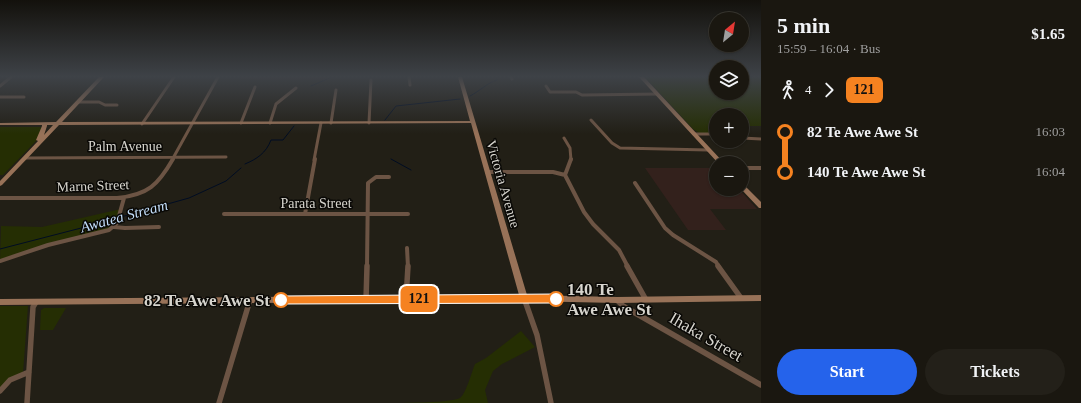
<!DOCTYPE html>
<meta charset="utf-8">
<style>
body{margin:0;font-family:Georgia,serif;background:#232019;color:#f1f3f6;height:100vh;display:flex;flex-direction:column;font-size:15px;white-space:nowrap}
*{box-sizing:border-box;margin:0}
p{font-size:13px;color:#9f9f9f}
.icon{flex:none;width:22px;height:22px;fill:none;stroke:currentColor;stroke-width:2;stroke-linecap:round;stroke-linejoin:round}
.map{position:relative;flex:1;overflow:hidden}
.drawer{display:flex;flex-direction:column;background:#1a1710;width:320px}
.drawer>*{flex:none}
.badge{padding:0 8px;border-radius:6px;font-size:14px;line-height:26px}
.needle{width:26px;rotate:30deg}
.buttons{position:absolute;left:709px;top:12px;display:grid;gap:8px}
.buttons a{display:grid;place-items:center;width:40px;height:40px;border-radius:50%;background:#1a1710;box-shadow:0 1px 3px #0004,0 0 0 1px #383630;font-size:20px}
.map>.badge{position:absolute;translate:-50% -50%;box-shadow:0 0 0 2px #fff}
.legs{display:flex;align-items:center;gap:6px;height:44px;padding:0 16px;font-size:13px}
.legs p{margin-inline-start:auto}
.headline{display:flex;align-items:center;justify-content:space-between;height:68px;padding:0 16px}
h1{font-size:22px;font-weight:600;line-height:30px}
.primary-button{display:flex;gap:8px;margin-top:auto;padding:8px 16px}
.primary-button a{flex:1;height:46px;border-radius:24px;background:#2563eb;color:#fff;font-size:16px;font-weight:600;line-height:46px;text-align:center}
.primary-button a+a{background:#232019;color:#f1f3f6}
ul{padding:0 16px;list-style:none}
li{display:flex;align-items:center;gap:14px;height:40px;font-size:15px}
li i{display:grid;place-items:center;width:6px;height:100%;margin:0 5px;background:currentColor}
li i::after{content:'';width:10px;height:10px;margin:-5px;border:3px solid;border-radius:50%;background:#1a1710}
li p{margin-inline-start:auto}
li:first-child i{background:linear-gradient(#0000 50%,currentColor 0)}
li:last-child i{background:linear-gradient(currentColor 50%,#0000 0)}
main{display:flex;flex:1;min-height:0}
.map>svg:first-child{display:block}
.education{fill:#33211c}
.green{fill:#252e03}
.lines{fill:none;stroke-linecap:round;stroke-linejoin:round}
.stream{stroke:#000c22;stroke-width:1}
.street-far2{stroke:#6c5444;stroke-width:3}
.street-far1{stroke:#6c5444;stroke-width:4}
.street{stroke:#6c5444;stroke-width:5.5}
.secondary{fill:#987258;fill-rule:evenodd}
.line-1{fill:#f58220;stroke:#fff}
.stop-1-dot{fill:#fff;stroke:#f58220;stroke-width:2}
.labels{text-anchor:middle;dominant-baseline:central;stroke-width:3;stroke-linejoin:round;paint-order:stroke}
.street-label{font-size:14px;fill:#d7d5ce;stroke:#0a0906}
.water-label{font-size:15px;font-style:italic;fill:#c4dffb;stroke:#0a0906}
.near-stop-label{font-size:17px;font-weight:bold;fill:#d7d5ce;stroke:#0a0906;text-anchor:start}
.near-street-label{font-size:17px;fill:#d7d5ce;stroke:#0a0906}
</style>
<main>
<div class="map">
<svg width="761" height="403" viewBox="0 0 761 403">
<rect width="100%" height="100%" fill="#221f16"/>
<path class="education" d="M 241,77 L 332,77 L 330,80 L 240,79 Z
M 645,168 L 716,168 L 716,189 L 739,189 L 757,209 L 710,209 L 726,230 L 688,230 Z"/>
<path class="green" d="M 645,77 L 716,77 L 716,93 L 742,93 L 742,77 L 761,77 L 761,126 L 742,126 L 742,115 L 716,115 L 716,133 L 699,133 L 693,129 Z
M 0,127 L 40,127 L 42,128 L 37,140 L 3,175 L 0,175 Z
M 121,209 L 114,227 L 48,245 L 0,261 L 1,226 L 42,227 Z
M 0,306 L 28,306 L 23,373 L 0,391 Z
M 44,308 L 66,308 L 53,330 L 40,330 L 41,310 Z
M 521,331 L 535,347 L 502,364 L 493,371 L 485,390 L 488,403 L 387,403 C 403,403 448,403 460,398 C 466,394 472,371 475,364 L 486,358 Z"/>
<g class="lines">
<path class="stream" d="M 311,86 L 332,77
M 470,96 C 480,91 487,83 497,80 L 497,77
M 385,120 L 396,106 L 460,99
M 391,159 L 411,170
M 245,164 C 257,159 266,153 271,140 L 283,140 L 294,126
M 121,217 L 189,198 L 226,181 L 241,168
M 0,249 L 116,219"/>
<path class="street-far2" d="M 409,77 L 410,85
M 511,77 L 512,79
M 0,86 L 11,77
M 546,86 L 550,92 L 576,92 L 582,95 L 657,94
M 0,97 L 24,97
M 79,102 L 99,102 L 105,105 L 117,105
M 591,120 L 612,143 L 620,148 L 708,150
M 241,123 L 255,87
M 270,123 L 276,104 L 296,88
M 331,123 L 336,90
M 369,123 L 371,80
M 142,124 L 174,77
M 694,134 L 716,134
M 564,138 L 570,148 L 571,160
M 742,138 L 761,139
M 25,158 L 226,157
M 172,160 L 218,77
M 314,160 L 321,123"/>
<path class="street-far1" d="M 742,168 L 761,168
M 487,172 L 553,172 L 565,175 L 584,212 L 593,224 L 619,250 L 628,267
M 565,175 L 571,159
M 635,183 L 665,228 L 673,235 L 716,262 L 719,267
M 0,198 L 117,198 C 148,195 158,185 173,159
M 224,214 L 408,214
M 305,214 L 315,159
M 114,227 L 125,228 L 159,227
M 407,248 L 408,267
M 0,261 L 48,245 L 109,230 L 117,223 L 124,198
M 367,267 L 368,183 L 376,177 L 389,177"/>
<path class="street" d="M 627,266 L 645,298
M 718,266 L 741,298
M 524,298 L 537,335 L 551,403
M 406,299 L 408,266
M 366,300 L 367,266
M 617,300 L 623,306 L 761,385
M 0,391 L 10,380 L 29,372
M 27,403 L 33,307 L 36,302
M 219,403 L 250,300"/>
<path class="secondary" d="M 99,77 L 104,77 L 62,122 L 470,121 L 458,77 L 462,77 L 527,295 L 617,297 L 761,295 L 761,301 L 617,303 L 524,301 L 0,305 L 0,299 L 519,295 L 471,123 L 59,125 L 2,185 L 0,186 L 0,181 L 38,141 L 36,140 L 42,126 L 42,125 L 0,125 L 0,123 L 56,122 ZM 47,125 L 53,125 L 44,135 L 47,126 Z
M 639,77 L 644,77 L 724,163 L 718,163 Z
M 742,184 L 744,185 L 761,202 L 761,208 L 759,208 L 741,189 Z"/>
</g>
<linearGradient id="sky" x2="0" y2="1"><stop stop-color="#13110c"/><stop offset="0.57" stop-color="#3e4247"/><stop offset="1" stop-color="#3e4247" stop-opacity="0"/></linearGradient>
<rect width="761" height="134" fill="url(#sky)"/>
<path class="line-1" d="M 556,294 L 560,296 L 561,299 L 560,302 L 556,303 L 281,304 L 278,303 L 276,300 L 278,297 L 281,296 Z"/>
<g class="stop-1-dot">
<circle cx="556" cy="299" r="7"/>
<circle cx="281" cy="300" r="7"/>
</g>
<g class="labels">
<g class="street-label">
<text x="125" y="146">Palm Avenue</text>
<text transform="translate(503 184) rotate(74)">Victoria Avenue</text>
<text transform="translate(93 186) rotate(-2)">Marne Street</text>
<text x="316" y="203">Parata Street</text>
</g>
<g class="water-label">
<text transform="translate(124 216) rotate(-15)">Awatea Stream</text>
</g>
<g class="near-stop-label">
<text x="567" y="289">140 Te<tspan x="567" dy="20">Awe Awe St</tspan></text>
<text x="270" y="300" text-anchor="end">82 Te Awe Awe St</text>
</g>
<g class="near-street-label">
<text transform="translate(706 337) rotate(30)">Ihaka Street</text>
</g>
</g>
</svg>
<div class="buttons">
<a><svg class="needle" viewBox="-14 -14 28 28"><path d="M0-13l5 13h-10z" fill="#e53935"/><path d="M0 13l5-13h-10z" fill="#9f9f9f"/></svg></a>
<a><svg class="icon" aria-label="layers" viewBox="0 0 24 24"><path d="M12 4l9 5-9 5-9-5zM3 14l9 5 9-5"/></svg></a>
<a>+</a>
<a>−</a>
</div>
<b class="badge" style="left:419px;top:299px;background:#f58220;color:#111">121</b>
</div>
<section class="drawer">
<div class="headline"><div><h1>5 min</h1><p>15:59 – 16:04 · Bus</p></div><b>$1.65</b></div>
<div class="legs"><svg class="icon" aria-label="walk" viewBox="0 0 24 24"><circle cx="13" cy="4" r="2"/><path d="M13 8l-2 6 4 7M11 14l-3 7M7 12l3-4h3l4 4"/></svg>4<svg class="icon" aria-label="forward" viewBox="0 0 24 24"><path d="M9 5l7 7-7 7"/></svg><b class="badge" style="background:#f58220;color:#111">121</b></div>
<ul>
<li><i style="color:#f58220"></i><b>82 Te Awe Awe St</b><p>16:03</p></li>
<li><i style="color:#f58220"></i><b>140 Te Awe Awe St</b><p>16:04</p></li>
</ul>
<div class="primary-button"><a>Start</a><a>Tickets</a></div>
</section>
</main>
